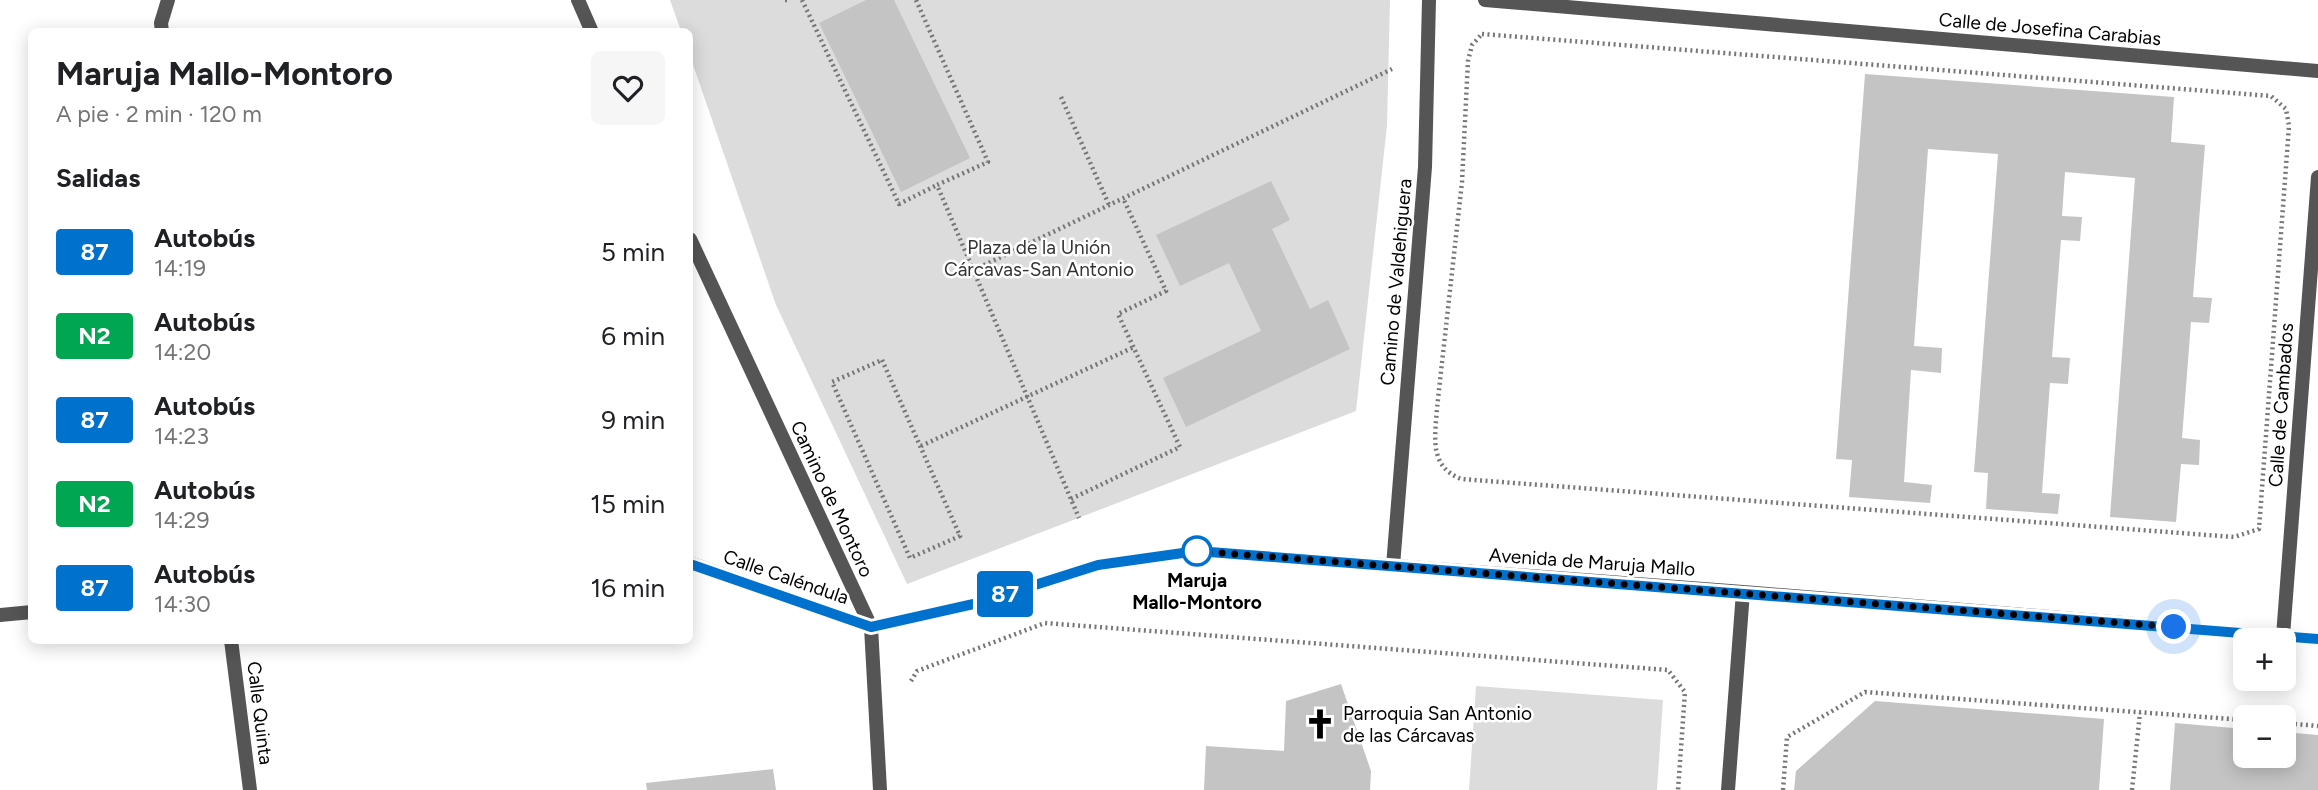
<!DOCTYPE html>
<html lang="es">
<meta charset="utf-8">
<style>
body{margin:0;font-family:Figtree,sans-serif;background:#f6f6f6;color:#202124;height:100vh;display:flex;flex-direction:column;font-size:26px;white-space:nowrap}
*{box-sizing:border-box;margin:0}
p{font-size:23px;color:#757577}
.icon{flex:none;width:38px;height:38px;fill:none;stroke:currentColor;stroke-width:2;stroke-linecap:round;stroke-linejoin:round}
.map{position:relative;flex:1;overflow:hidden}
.drawer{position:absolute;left:28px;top:28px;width:665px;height:616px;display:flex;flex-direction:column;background:#fff;border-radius:10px;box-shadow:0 4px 18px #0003}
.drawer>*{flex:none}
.badge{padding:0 14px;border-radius:5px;font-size:24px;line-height:46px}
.buttons{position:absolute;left:2233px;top:628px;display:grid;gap:14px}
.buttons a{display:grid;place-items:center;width:63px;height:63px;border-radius:10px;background:#fff;box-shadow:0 4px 18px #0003;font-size:35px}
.you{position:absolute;width:35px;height:35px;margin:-18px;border:5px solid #fff;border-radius:50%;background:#1a73e8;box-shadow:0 0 0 10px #1a73e833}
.map>.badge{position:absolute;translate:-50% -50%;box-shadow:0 0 0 4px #fff}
h2{padding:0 28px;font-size:26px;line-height:63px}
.round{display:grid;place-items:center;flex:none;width:74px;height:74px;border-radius:10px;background:#f6f6f6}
.headline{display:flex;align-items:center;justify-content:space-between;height:119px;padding:0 28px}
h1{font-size:33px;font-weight:700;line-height:52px}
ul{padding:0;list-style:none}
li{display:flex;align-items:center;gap:21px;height:84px;padding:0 28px}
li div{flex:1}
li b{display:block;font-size:26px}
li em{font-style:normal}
li .badge{min-width:77px;font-weight:700;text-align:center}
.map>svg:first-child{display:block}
.green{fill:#dcdcdc}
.building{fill:#c4c4c4}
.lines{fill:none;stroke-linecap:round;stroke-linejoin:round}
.path{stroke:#777;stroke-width:4.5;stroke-dasharray:2 3.5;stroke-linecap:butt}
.minor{stroke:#555;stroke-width:14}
.line-casing{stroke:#fff;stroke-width:16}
.line{stroke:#0072ce;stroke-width:10}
.walk{stroke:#000;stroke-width:7;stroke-dasharray:0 12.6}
.stop-dot{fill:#fff;stroke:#0072ce;stroke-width:3.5}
.labels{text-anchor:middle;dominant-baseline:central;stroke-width:5;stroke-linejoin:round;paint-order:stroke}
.street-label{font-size:19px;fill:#000;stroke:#fff}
.park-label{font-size:19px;fill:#333;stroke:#fff}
.stop-label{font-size:19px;font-weight:bold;fill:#000;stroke:#fff}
.poi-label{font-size:19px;fill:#000;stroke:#fff;text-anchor:start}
</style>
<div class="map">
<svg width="2318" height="790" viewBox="0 0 2318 790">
<rect width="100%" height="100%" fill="#fff"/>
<path class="green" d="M 670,0 L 1390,0 L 1387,125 L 1356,411 L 907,584 L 776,305 L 690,56 L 690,32 L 681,31 Z
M 1476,686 L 1663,700 L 1657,790 L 1469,790 Z"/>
<path class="building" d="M 866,0 L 894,0 L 970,158 L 901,192 L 819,23 Z
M 1865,74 L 2174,97 L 2171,142 L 2205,145 L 2193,297 L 2212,298 L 2209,323 L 2191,322 L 2182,438 L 2200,440 L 2199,465 L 2181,464 L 2176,522 L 2110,517 L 2135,178 L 2065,172 L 2062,216 L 2082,217 L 2080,241 L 2061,240 L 2052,357 L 2070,358 L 2068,384 L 2050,383 L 2042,493 L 2060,494 L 2058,514 L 1986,509 L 1988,473 L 1974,472 L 1998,154 L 1928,149 L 1914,346 L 1942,348 L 1941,373 L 1911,370 L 1904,482 L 1932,485 L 1930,503 L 1849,497 L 1852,460 L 1836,459 Z
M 1271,181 L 1290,220 L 1272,229 L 1310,309 L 1328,300 L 1350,349 L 1186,427 L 1163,378 L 1261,331 L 1229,263 L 1180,286 L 1156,235 Z
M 1341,684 L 1371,771 L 1370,790 L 1204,790 L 1206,746 L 1284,751 L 1286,701 Z
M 1875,701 L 2104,719 L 2099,790 L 1794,790 L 1796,771 Z
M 2175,723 L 2245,729 L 2245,756 L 2284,756 L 2284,732 L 2318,735 L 2318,790 L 2170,790 Z
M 773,769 L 776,790 L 647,790 L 646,783 Z"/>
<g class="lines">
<path class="path" d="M 785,0 L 790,0
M 802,0 L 899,204 L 937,185
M 916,0 L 988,162 L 937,185 L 1079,518
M 1482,34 L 2271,96 L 2286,109 L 2289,126 L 2259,529 L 2234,537 L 1461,479 C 1429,466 1435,438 1437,408 L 1462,182 L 1468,61 L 1472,45 Z
M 1061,97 L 1109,205
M 974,270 L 1392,69
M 882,360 L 960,536 L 910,558 L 832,382 Z
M 921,446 L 1134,347
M 1071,499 L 1180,447 L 1118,314 L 1166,291 L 1123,198
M 911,681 L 917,671 L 1045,623 L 1668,670 L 1685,692 L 1678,790
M 2284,723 L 2318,726
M 1783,790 L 1787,737 L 1865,692 L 2245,720
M 2132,790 L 2140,713"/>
<path class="minor" d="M 578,0 L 592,32
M 1485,0 L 2318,71
M 162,32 L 161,23 L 168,0
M 690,239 L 871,627 L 880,790
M 690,563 L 871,627
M 1393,566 L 1425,167 L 1429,0
M 0,615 L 32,612
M 871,627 L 978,603 L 1098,565 L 1197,551 L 1743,592 L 2318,639
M 2283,636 L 2318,177
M 231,640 L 250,790
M 1728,790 L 1743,592"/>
</g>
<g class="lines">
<g class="line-casing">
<path id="line" d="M 690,564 L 871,627 L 978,603 L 1098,565 L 1197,551 L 2318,639"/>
</g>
<use href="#line" class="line"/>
<path class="walk" d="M 1197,551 L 2174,627"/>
</g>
<defs>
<g id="church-bare" transform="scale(2.415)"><path d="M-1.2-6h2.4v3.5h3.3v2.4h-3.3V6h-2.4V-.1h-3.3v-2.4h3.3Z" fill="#000" stroke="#fff" stroke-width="2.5" paint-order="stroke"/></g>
</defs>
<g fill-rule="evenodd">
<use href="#church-bare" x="1320" y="724"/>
</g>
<circle class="stop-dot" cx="1197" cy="551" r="14"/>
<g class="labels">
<g class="street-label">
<text transform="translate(2050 29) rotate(5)">Calle de Josefina Carabias</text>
<text transform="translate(1396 282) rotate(-85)">Camino de Valdehiguera</text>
<text transform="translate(2281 405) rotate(-86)">Calle de Cambados</text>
<text transform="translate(832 499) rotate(65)">Camino de Montoro</text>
<text transform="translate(1592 562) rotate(4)">Avenida de Maruja Mallo</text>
<text transform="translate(786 577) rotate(19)">Calle Caléndula</text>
<text transform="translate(260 713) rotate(83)">Calle Quinta</text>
</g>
<g class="park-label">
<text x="1039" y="247">Plaza de la Unión<tspan x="1039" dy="22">Cárcavas-San Antonio</tspan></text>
</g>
<g class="stop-label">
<text x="1197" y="580">Maruja<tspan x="1197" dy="22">Mallo-Montoro</tspan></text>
</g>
<g class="poi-label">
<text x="1343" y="713">Parroquia San Antonio<tspan x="1343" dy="22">de las Cárcavas</tspan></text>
</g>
</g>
</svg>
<div class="buttons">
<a>+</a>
<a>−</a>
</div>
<div class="you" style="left:2174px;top:627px"></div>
<b class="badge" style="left:1005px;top:594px;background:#0072ce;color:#fff">87</b>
<section class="drawer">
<div class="headline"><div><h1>Maruja Mallo-Montoro</h1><p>A pie · 2 min · 120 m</p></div><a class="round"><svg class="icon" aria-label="heart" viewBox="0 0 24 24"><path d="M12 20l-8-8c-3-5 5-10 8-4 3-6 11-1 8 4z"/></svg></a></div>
<h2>Salidas</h2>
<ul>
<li><span class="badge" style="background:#0072ce;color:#fff">87</span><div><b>Autobús</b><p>14:19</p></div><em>5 min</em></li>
<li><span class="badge" style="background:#00a651;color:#fff">N2</span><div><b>Autobús</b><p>14:20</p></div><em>6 min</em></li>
<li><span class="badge" style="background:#0072ce;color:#fff">87</span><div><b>Autobús</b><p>14:23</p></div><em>9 min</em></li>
<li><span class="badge" style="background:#00a651;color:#fff">N2</span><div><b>Autobús</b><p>14:29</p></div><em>15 min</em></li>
<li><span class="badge" style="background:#0072ce;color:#fff">87</span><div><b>Autobús</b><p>14:30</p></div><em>16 min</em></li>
</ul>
</section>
</div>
